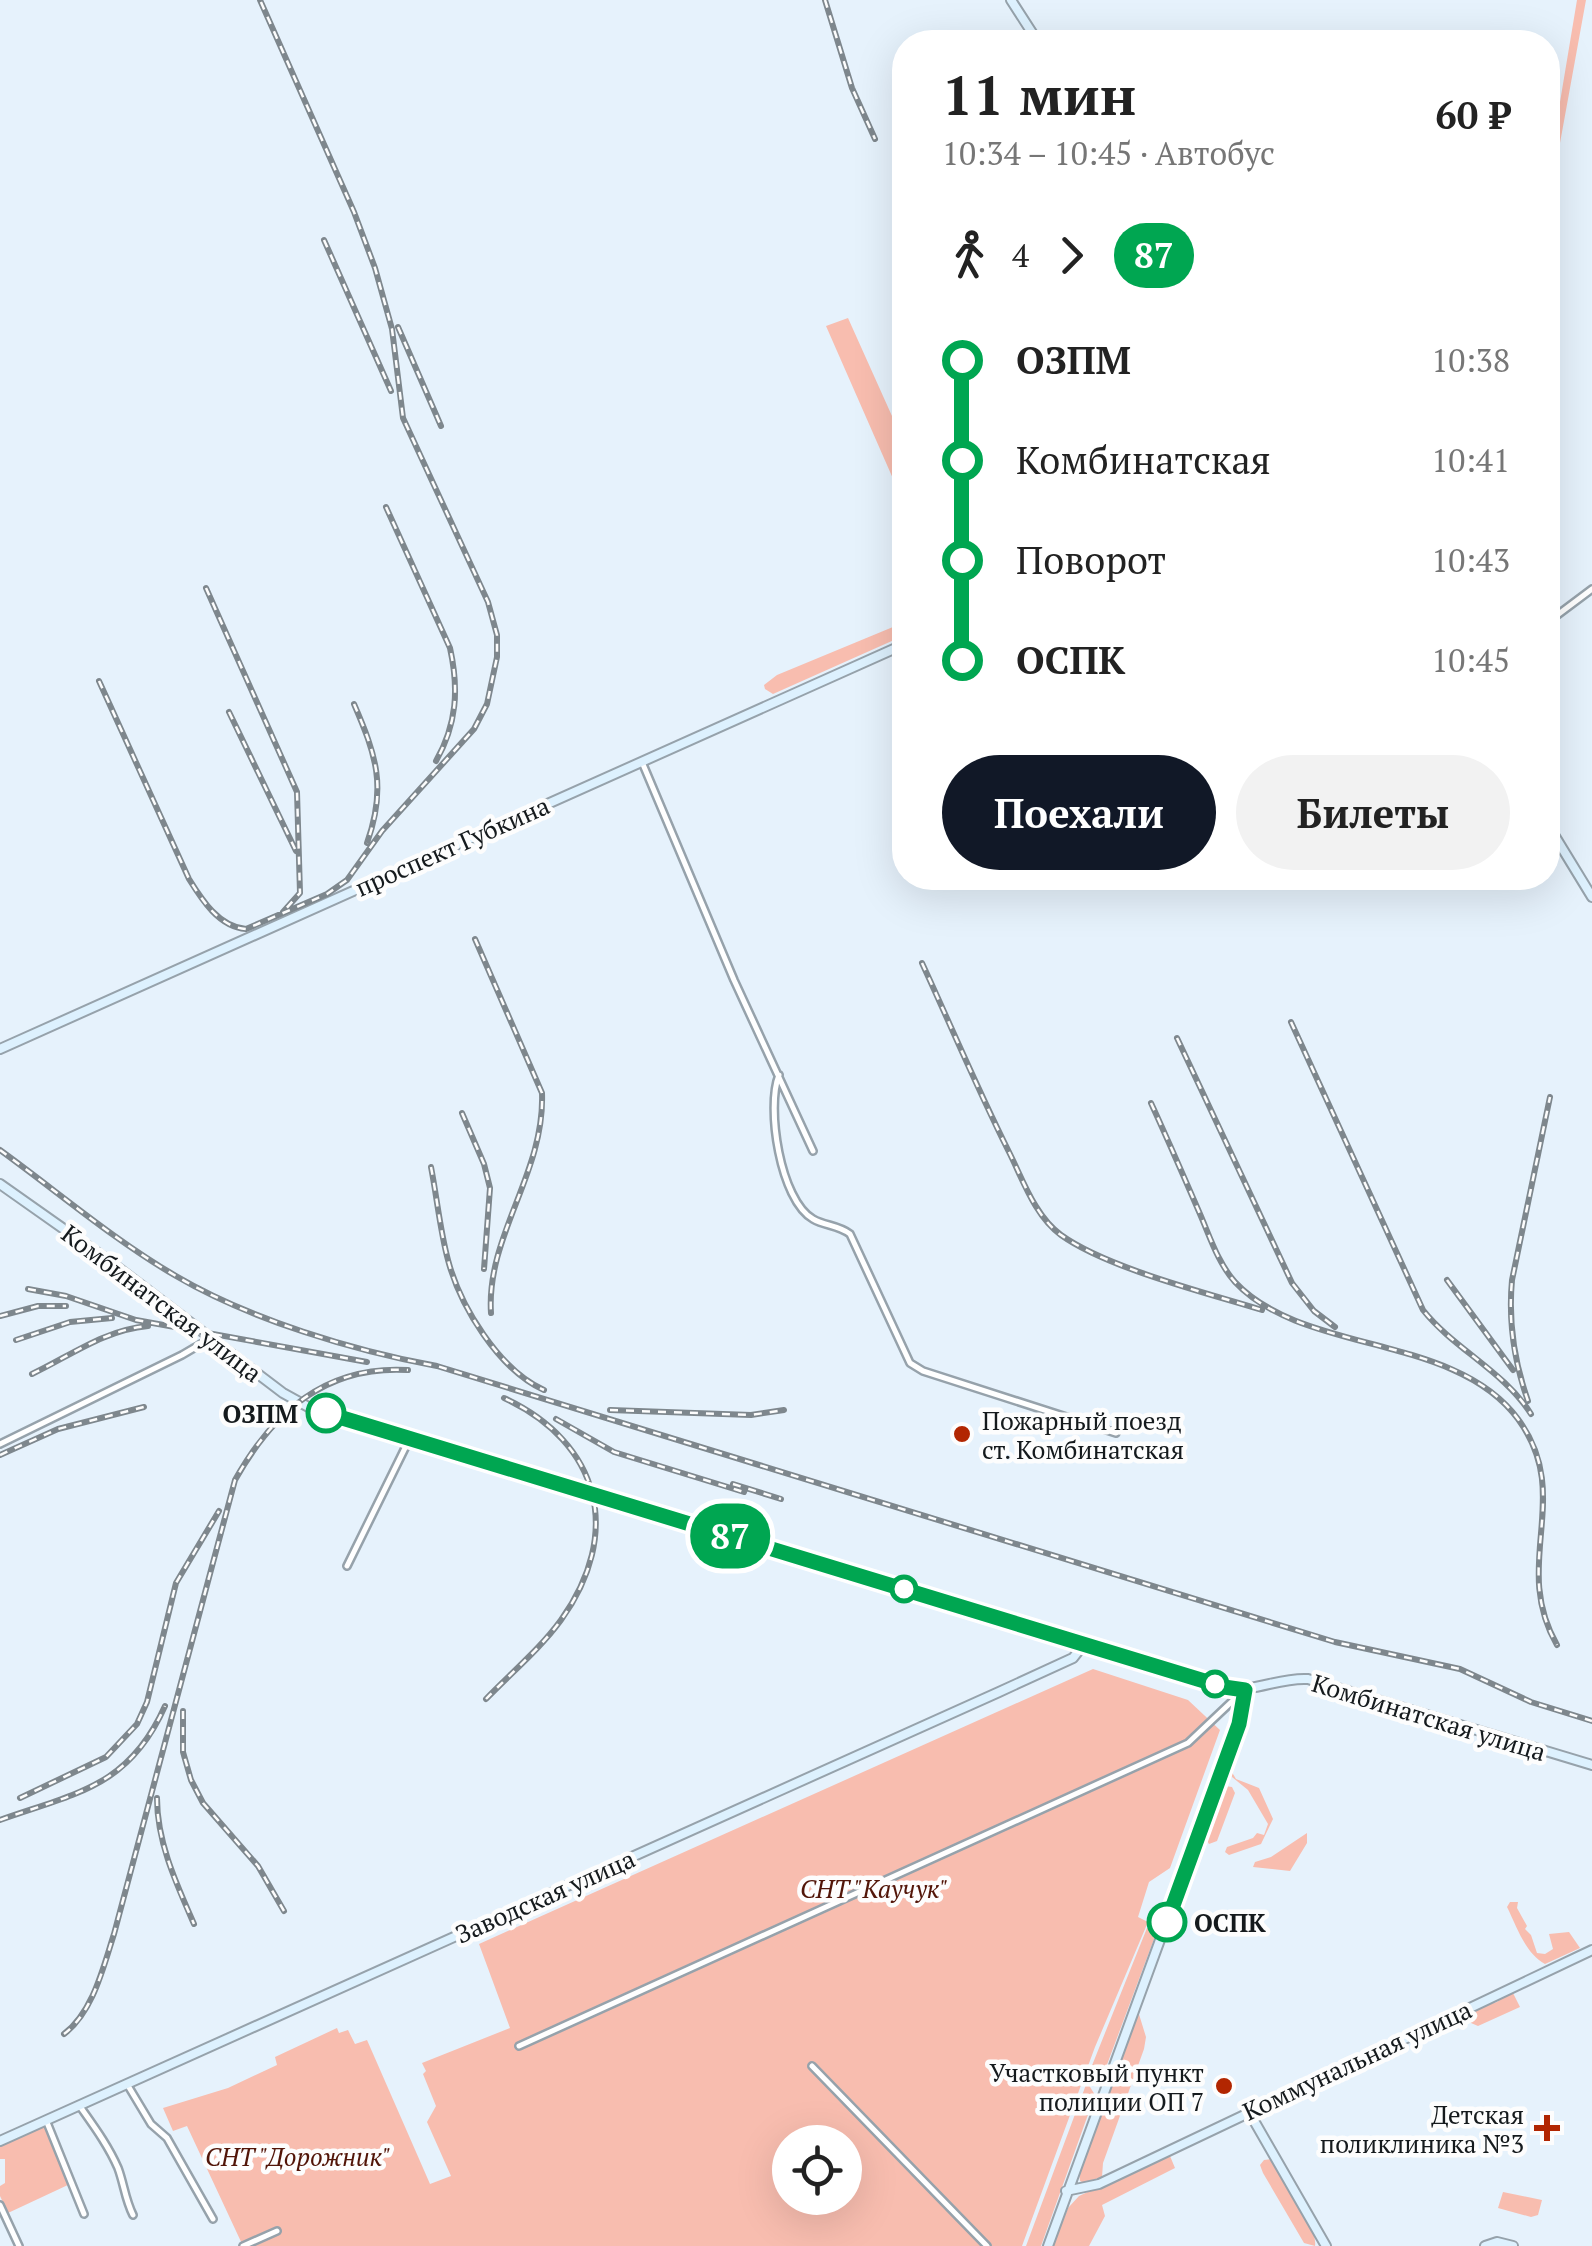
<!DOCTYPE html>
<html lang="ru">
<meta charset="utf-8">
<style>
body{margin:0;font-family:"PT Serif",serif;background:#f2f2f2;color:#222;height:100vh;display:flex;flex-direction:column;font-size:38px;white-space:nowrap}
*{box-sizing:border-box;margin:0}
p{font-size:32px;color:#767676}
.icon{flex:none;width:55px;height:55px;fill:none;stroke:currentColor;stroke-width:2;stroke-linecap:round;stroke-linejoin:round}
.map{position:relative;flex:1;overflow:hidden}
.panel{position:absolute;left:892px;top:30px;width:668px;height:860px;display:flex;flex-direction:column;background:#fff;border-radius:40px;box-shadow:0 10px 40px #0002}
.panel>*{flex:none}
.badge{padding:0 20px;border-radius:32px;font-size:35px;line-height:65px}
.fabs{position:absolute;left:772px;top:2125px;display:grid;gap:20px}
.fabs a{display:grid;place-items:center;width:90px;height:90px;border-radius:50%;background:#fff;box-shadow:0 10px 40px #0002;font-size:50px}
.map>.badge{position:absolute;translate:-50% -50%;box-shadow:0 0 0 5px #fff}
.legs{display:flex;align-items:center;gap:15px;height:110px;padding:0 50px;font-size:32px}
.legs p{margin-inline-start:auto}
.headline{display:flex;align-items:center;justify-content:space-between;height:170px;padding:0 50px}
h1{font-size:55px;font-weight:600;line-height:75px}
.button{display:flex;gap:20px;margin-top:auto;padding:20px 50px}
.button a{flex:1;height:115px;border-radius:60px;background:#111827;color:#fff;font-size:40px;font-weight:600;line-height:115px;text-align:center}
.button a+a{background:#f2f2f2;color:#222}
ul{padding:0 50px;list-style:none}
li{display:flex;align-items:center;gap:35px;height:100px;font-size:38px}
li i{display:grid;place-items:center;width:15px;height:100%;margin:0 12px;background:currentColor}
li i::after{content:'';width:25px;height:25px;margin:-12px;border:8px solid;border-radius:50%;background:#fff}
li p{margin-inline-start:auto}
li:first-child i{background:linear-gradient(#0000 50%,currentColor 0)}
li:last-child i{background:linear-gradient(currentColor 50%,#0000 0)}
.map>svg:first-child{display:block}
.green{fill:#f8bdaf;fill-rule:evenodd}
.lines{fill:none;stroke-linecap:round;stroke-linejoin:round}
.street-casing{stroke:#96a2ab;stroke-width:10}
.secondary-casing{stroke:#96a2ab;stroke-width:12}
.street{stroke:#fff;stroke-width:5}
.secondary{stroke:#ddf1fe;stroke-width:8}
.rail-casing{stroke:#7e878d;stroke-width:6}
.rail{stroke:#fdfdfd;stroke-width:2.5;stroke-dasharray:8;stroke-linecap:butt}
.line-1-casing{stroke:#fff;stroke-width:22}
.line-1{stroke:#00a651;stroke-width:15}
.stop-1-dot{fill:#fff;stroke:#00a651;stroke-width:5}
.poi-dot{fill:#b22601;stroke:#fdfdfd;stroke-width:4}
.labels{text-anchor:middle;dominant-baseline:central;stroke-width:9;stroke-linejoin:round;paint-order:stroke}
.street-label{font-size:25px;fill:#151a1d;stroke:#fdfdfd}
.stop-label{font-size:25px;font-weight:bold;fill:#151a1d;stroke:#fdfdfd;text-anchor:end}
.poi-label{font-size:25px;fill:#151a1d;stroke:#fdfdfd;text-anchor:end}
.park-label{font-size:25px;font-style:italic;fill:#521508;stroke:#fdfdfd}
</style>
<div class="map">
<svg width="1592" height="2246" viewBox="0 0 1592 2246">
<rect width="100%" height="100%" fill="#e6f2fc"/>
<path class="green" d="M 1577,0 L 1586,0 L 1548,209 L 1548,174 Z
M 848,318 L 905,445 L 905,506 L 826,326 Z
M 905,622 L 903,636 L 773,694 L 765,689 L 764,685 L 777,675 Z
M 1093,1669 L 1188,1700 L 1220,1730 L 1170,1868 L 1149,1882 L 1138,1917 L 1148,1922 L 1095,2047 L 1022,2246 L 243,2246 L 187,2126 L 173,2131 L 163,2108 L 228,2088 L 277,2065 L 275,2057 L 337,2028 L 339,2033 L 348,2030 L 355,2044 L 367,2040 L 430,2184 L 451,2176 L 427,2122 L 436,2106 L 423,2074 L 426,2071 L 422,2063 L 510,2028 L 479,1944 ZM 790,2142 L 845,2142 L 845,2198 L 790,2198 Z
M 1230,1769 L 1236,1779 L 1259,1788 L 1273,1819 L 1261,1844 L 1229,1855 L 1225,1852 L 1227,1847 L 1253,1838 L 1257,1833 L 1264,1835 L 1268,1824 L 1248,1790 L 1232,1777 Z
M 1225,1786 L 1232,1787 L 1235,1793 L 1217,1841 L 1209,1844 L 1205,1837 Z
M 1307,1833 L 1307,1843 L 1290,1871 L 1253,1867 L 1255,1862 L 1271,1857 Z
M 1510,1902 L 1518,1902 L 1517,1908 L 1527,1926 L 1525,1929 L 1531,1935 L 1537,1953 L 1545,1954 L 1553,1949 L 1549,1934 L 1569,1932 L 1580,1948 L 1545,1964 C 1525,1953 1517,1927 1507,1907 Z
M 1151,1926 L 1157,1931 L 1102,2078 L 1089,2073 L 1147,1928 Z
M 1512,1991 L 1520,2007 L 1478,2026 L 1471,2023 L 1467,2011 L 1497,2002 Z
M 1138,2011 L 1146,2037 L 1144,2049 L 1103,2163 L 1102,2177 L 1084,2183 L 1080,2181 L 1079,2171 Z
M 1087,2082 L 1095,2095 L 1041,2246 L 1026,2246 Z
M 45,2125 L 70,2184 L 8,2213 L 0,2196 L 0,2186 L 5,2183 L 5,2159 L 0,2159 L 0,2145 Z
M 1166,2156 L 1170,2156 L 1175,2168 L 1102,2205 L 1105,2216 L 1089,2246 L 1053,2246 L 1068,2208 L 1079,2196 Z
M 1272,2159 C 1284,2179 1318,2225 1315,2246 L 1304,2243 L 1263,2173 L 1260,2165 L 1264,2160 Z
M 1503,2192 L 1542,2200 L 1538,2215 L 1531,2217 L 1498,2208 Z"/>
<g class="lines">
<g class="street-casing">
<path id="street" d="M 1548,622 L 1592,589
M 642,762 L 734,980 L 813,1151
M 779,1075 C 766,1107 780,1200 813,1219 C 825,1226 838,1225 850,1234 L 910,1363 L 923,1371 L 1116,1433
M 0,1444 L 182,1355 L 211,1338
M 347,1566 L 409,1440
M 519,2046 L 1188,1743 L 1243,1691
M 812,2066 L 987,2246
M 127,2084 L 151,2124 L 167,2138 L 213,2219
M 79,2105 C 93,2125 108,2145 118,2168 C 124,2184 125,2199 133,2215
M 46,2120 L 84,2214
M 0,2205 L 19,2246
M 243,2246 L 277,2231"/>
</g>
<g class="secondary-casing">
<path id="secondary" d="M 1011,0 L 1038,42
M 1548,825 L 1592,897
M 0,1049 L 905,644
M 0,1184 L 112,1263 L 283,1393 L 312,1409 L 1224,1687 C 1253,1694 1278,1677 1308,1679 L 1592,1765
M 1249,2112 L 1326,2246
M 0,2141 L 999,1692 L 1073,1658 L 1084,1644
M 1066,2191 L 1099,2184 L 1592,1950
M 1048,2246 L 1239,1724 L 1245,1690
M 1485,2246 L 1497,2242 L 1513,2246"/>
</g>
<use href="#street" class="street"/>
<use href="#secondary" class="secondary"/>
<g class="rail-casing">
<path id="rail" d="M 825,0 L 852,88 L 875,139
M 324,240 L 391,391
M 398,327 L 441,426
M 386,507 L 450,648 C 459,689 457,724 436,761
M 206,588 L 297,792 L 300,893 L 283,912
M 99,681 L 189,879 C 202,900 219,927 246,929 L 327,894 L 347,880 L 382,831 L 474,729 L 487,704 L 497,657 L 497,635 L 488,602 L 403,418 L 392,329 L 375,268 L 354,212 L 260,0
M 354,704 C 376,755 387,787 367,843
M 229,712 L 296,851
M 475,939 L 542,1093 C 545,1173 486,1236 491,1313
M 922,963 C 951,1026 978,1090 1009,1152 C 1023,1180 1035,1216 1061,1235 C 1107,1268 1207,1293 1262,1310
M 1291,1022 L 1423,1310 C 1454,1349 1504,1371 1531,1414
M 1177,1038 L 1292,1283 L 1314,1311 L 1335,1327
M 1151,1103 C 1168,1140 1184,1177 1200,1214 C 1210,1237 1218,1263 1235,1282 C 1303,1355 1455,1333 1518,1419 C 1575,1497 1510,1563 1557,1645
M 462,1113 L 484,1164 L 490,1188 L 484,1269
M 0,1150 C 58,1192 114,1240 176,1276 C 249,1319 354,1351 437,1366 L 1335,1642 L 1460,1669 L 1531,1702 L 1592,1721
M 431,1167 C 437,1198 440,1230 448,1260 C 460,1306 499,1370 544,1390
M 1447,1280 L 1513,1370
M 28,1289 L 66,1296 L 136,1320 L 367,1362
M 0,1316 L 38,1306 L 66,1306
M 16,1340 L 70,1322 L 112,1318
M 32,1374 C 70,1356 104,1330 148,1326
M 1528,1401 C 1514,1361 1508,1323 1512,1280 L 1550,1097
M 610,1410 L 751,1415 L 784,1410
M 556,1419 L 614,1452 L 744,1492
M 0,1455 L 58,1429 L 144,1407
M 733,1484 L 781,1499
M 486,1699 C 510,1674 540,1649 561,1620 C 623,1533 601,1443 504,1398
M 183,1711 L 183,1752 L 191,1780 L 203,1803 L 258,1866 L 284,1911
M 20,1798 L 106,1757 L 137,1724 L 147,1702 L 176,1583 L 219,1511
M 157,1798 C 157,1842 176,1883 194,1924
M 0,1820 C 76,1793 129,1787 165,1706
M 64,2034 C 93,2012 103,1968 114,1934 L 235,1480 C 273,1412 326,1365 408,1370"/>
</g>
<use href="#rail" class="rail"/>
</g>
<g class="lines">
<g class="line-1-casing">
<path id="line-1" d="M 326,1413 L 1224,1687 L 1245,1690 L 1239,1724 L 1167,1922"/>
</g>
<use href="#line-1" class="line-1"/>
</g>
<g class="stop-1-dot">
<circle cx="326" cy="1413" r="18"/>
<circle cx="904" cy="1589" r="12"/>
<circle cx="1215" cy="1684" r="12"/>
<circle cx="1167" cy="1922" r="18"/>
</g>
<g class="poi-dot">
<circle cx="962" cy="1434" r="10"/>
<circle cx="1224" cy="2086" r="10"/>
<path d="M1542 2113h10v10h10v10h-10v10h-10v-10h-10v-10h10z"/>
</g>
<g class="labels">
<g class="street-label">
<text transform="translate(452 846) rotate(-24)">проспект Губкина</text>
<text transform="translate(162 1303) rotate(37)">Комбинатская улица</text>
<text transform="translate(1429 1717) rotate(17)">Комбинатская улица</text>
<text transform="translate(545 1896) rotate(-24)">Заводская улица</text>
<text transform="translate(1357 2060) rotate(-25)">Коммунальная улица</text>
</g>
<g class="stop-label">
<text x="298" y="1413">ОЗПМ</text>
<text x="1194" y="1922" text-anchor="start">ОСПК</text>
</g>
<g class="poi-label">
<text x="982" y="1420" text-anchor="start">Пожарный поезд<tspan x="982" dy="29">ст. Комбинатская</tspan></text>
<text x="1204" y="2072">Участковый пункт<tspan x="1204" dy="29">полиции ОП 7</tspan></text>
<text x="1524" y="2114">Детская<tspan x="1524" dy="29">поликлиника №3</tspan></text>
</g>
<g class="park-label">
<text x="874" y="1888">СНТ "Каучук"</text>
<text x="298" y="2156">СНТ "Дорожник"</text>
</g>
</g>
</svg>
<div class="fabs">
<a><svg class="icon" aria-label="locate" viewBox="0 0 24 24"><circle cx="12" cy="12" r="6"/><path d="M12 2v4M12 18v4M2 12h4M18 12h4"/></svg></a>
</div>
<b class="badge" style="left:730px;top:1536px;background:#00a651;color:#fff">87</b>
<section class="panel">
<div class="headline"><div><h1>11 мин</h1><p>10:34 – 10:45 · Автобус</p></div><b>60 ₽</b></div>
<div class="legs"><svg class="icon" aria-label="walk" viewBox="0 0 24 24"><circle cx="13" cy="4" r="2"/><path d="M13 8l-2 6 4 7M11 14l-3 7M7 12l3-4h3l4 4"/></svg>4<svg class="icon" aria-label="forward" viewBox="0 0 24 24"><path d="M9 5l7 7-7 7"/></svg><b class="badge" style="background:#00a651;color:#fff">87</b></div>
<ul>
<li><i style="color:#00a651"></i><b>ОЗПМ</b><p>10:38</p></li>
<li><i style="color:#00a651"></i><span>Комбинатская</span><p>10:41</p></li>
<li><i style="color:#00a651"></i><span>Поворот</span><p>10:43</p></li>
<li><i style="color:#00a651"></i><b>ОСПК</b><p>10:45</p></li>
</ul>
<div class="button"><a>Поехали</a><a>Билеты</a></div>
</section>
</div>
